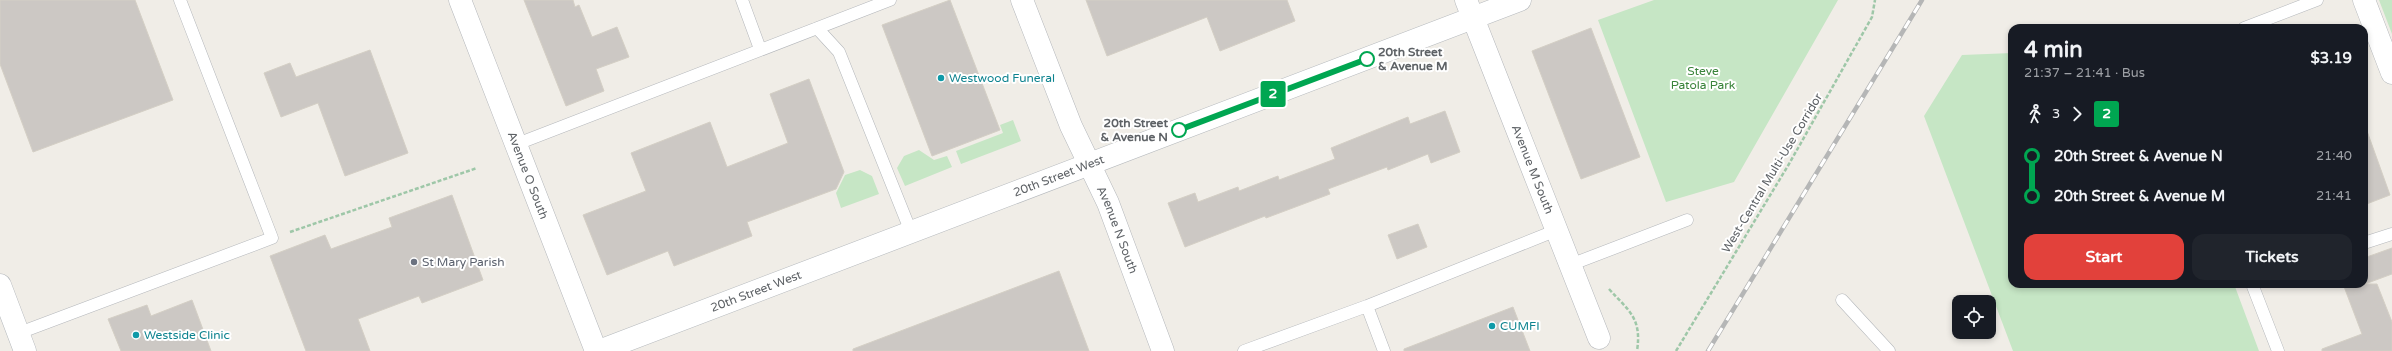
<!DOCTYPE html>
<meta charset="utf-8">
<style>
body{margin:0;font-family:"Varela Round",sans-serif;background:#20242c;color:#f1f3f6;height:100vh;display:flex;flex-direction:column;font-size:15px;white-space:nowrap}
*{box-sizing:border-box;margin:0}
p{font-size:13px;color:#9ea1a6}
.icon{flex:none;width:22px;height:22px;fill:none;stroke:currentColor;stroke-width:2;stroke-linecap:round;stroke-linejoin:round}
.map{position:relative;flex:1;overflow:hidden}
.drawer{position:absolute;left:2008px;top:24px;width:360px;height:264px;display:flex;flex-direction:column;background:#171b24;border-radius:12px;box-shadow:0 2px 6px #0003}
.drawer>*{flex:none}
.badge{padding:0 8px;border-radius:3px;font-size:14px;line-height:26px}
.buttons{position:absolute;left:1952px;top:295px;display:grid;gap:8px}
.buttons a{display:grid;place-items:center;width:44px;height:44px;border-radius:8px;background:#171b24;box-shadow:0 2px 6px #0003;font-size:20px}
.map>.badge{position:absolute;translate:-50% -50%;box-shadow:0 0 0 2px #fff}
.legs{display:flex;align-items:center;gap:6px;height:44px;padding:0 16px;font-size:13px}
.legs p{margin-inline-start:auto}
.overview{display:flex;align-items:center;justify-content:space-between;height:68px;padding:0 16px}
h1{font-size:22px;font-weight:800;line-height:30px}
.primary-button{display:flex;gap:8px;margin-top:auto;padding:8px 16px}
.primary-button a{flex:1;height:46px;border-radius:12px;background:#e2413b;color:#fff;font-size:16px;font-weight:800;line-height:46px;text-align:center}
.primary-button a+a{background:#20242c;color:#f1f3f6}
ul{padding:0 16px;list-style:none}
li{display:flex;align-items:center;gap:14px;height:40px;font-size:15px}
li i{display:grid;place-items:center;width:6px;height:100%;margin:0 5px;background:currentColor}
li i::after{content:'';width:10px;height:10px;margin:-5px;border:3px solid;border-radius:50%;background:#171b24}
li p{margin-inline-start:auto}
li:first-child i{background:linear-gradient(#0000 50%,currentColor 0)}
li:last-child i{background:linear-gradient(currentColor 50%,#0000 0)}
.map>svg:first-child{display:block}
.green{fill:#c6e6c5}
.building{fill:#ccc8c4;stroke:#d4cfc5}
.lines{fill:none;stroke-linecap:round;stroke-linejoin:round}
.lane-casing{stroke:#b4b7bb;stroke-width:13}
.street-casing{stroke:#b4b7bb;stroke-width:23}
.secondary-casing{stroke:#b5b9bd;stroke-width:23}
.path{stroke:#9ec7a8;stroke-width:2.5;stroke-dasharray:4 2;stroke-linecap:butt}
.lane{stroke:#fff;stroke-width:12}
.street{stroke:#fff;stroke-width:22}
.secondary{stroke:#fff;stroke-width:22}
.rail-casing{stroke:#b5b6b6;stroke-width:4.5}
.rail{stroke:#fff;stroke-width:3;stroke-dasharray:9;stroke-linecap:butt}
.line-1-casing{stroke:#fff;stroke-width:9}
.line-1{stroke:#00a651;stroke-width:6}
.stop-1-dot{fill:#fff;stroke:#00a651;stroke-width:2}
.culture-dot{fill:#0f9aa8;stroke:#fff;stroke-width:1.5}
.worship-dot{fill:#6b7280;stroke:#fff;stroke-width:1.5}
.labels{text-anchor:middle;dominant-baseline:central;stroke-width:4;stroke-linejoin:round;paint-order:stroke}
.stop-label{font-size:12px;font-weight:bold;fill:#5e6266;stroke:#fff;text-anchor:start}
.park-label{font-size:12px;fill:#39833a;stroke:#fff}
.culture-label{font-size:12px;fill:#0d838f;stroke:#fff;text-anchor:start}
.street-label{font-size:12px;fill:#5e6266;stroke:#fff}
.worship-label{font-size:12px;fill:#5b616d;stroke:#fff;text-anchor:start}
</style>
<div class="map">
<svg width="2392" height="351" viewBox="0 0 2392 351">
<rect width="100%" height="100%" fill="#f0ede7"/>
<path class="green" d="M 1654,0 L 1838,0 L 1734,182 L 1666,202 L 1598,20 Z
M 2379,0 L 2392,0 L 2392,34 Z
M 2012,53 L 2012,284 L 2234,284 L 2259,351 L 2013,351 L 1924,116 L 1962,55 Z
M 1013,120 L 1021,141 L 961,164 L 956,151 L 1003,133 L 1000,125 Z
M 919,150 L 934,160 L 947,156 L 952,167 L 905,186 L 897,168 L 904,156 Z
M 860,170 L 872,176 L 879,194 L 841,208 L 836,193 L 845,175 Z"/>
<path class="building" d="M 0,0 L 135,0 L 173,100 L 33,152 L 0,64 Z
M 524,0 L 573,0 L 575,7 L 579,5 L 592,37 L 617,27 L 629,57 L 596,69 L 604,91 L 566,106 Z
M 950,0 L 1000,130 L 932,156 L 882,25 Z
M 1086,0 L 1287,0 L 1295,21 L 1220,51 L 1207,17 L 1107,56 Z
M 1591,28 L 1640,157 L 1581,179 L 1532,51 Z
M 370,50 L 408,153 L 345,176 L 318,103 L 281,117 L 264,73 L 290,63 L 296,77 Z
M 809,79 L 844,172 L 836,189 L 747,222 L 752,236 L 674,266 L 668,251 L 607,275 L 583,215 L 646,191 L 631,153 L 710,122 L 727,167 L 788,143 L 770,94 Z
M 1445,111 L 1460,152 L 1431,163 L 1428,154 L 1388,170 L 1387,167 L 1328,189 L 1330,194 L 1266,218 L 1265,216 L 1185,247 L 1168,203 L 1195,193 L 1198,202 L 1238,187 L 1239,191 L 1278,176 L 1279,180 L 1335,159 L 1331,148 L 1408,117 L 1410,124 Z
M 2364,131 L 2367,131 L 2390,195 L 2364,205 Z
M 452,195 L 483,280 L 422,303 L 419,296 L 358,319 L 370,351 L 306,351 L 270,256 L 325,235 L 331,249 L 392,227 L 389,218 Z
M 1418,224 L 1427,247 L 1397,259 L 1388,235 Z
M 2392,248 L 2392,274 L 2365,284 L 2377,284 L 2392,322 L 2392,351 L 2322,351 L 2322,349 L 2362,334 L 2343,284 L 2364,284 L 2364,258 Z
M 1059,271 L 1089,351 L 853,351 L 853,349 Z
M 192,300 L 211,351 L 121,351 L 108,319 L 147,305 L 151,316 Z
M 1513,307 L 1530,351 L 1404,351 L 1404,349 Z"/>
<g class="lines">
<g class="lane-casing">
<path id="lane" d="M 742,0 L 760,49
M 817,28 L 839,52 L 911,232
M 2244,28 L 2317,0
M 517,144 L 890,0
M 2364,243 L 2392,234
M 1570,265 L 1687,220
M 2252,284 L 2278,351
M 1842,300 L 1889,351
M 1367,306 L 1384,351
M 19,333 L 272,238 L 180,0
M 1244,351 L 1367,306 L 1557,230"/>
</g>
<g class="street-casing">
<g id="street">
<path id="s1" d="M 460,0 L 596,351"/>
<path id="s2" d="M 1022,0 L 1071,126 L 1108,203 L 1163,351"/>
<path id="s3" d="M 1466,0 L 1599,338"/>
<path d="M 2364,0 L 2392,73"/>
</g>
</g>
<g class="secondary-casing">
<g id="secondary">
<path d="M 0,285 L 25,351"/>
<path id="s4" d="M 599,351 L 1520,0"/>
</g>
</g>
<path class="path" d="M 290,232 L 477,168
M 1609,289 C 1629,311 1642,318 1637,351
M 1676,351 L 1789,164 L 1872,17 L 1875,0"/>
<use href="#lane" class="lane"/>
<use href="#street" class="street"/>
<use href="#secondary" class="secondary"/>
<g class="rail-casing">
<path id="rail" d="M 1708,351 L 1922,0"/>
</g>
<use href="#rail" class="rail"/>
</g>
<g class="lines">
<g class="line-1-casing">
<path id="line-1" d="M 1179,130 L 1367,59"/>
</g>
<use href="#line-1" class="line-1"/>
</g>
<g class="stop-1-dot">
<circle cx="1367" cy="59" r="7"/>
<circle cx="1179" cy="130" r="7"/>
</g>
<g class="culture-dot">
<circle cx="941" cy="78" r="4"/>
<circle cx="1492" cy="326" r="4"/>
<circle cx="136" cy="335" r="4"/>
</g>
<circle class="worship-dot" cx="414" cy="262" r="4"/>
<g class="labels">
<g class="stop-label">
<text x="1378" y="52">20th Street<tspan x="1378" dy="14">&amp; Avenue M</tspan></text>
<text x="1168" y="123" text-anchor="end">20th Street<tspan x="1168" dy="14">&amp; Avenue N</tspan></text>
</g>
<g class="park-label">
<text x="1703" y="71">Steve<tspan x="1703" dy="14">Patola Park</tspan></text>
</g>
<g class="culture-label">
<text x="949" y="78">Westwood Funeral</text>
<text x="1500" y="326">CUMFI</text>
<text x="144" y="335">Westside Clinic</text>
</g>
<g class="street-label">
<text stroke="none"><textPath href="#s3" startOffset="182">Avenue M South</textPath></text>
<text transform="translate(1772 173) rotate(-59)">West-Central Multi-Use Corridor</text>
<text stroke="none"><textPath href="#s1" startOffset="188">Avenue O South</textPath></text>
<text stroke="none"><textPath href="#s4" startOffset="492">20th Street West</textPath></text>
<text stroke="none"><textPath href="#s2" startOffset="249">Avenue N South</textPath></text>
<text stroke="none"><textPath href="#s4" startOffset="168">20th Street West</textPath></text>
</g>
<g class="worship-label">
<text x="422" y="262">St Mary Parish</text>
</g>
</g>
</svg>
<div class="buttons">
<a><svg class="icon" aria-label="locate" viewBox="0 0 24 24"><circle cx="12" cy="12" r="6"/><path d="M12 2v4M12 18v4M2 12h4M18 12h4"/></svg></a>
</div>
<b class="badge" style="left:1273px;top:94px;background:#00a651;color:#fff">2</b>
<section class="drawer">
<div class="overview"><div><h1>4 min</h1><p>21:37 – 21:41 · Bus</p></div><b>$3.19</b></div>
<div class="legs"><svg class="icon" aria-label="walk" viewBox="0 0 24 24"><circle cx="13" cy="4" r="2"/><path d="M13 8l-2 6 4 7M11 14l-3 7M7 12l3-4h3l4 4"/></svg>3<svg class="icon" aria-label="forward" viewBox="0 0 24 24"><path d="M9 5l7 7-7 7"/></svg><b class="badge" style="background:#00a651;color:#fff">2</b></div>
<ul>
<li><i style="color:#00a651"></i><b>20th Street &amp; Avenue N</b><p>21:40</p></li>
<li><i style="color:#00a651"></i><b>20th Street &amp; Avenue M</b><p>21:41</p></li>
</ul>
<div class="primary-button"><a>Start</a><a>Tickets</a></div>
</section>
</div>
